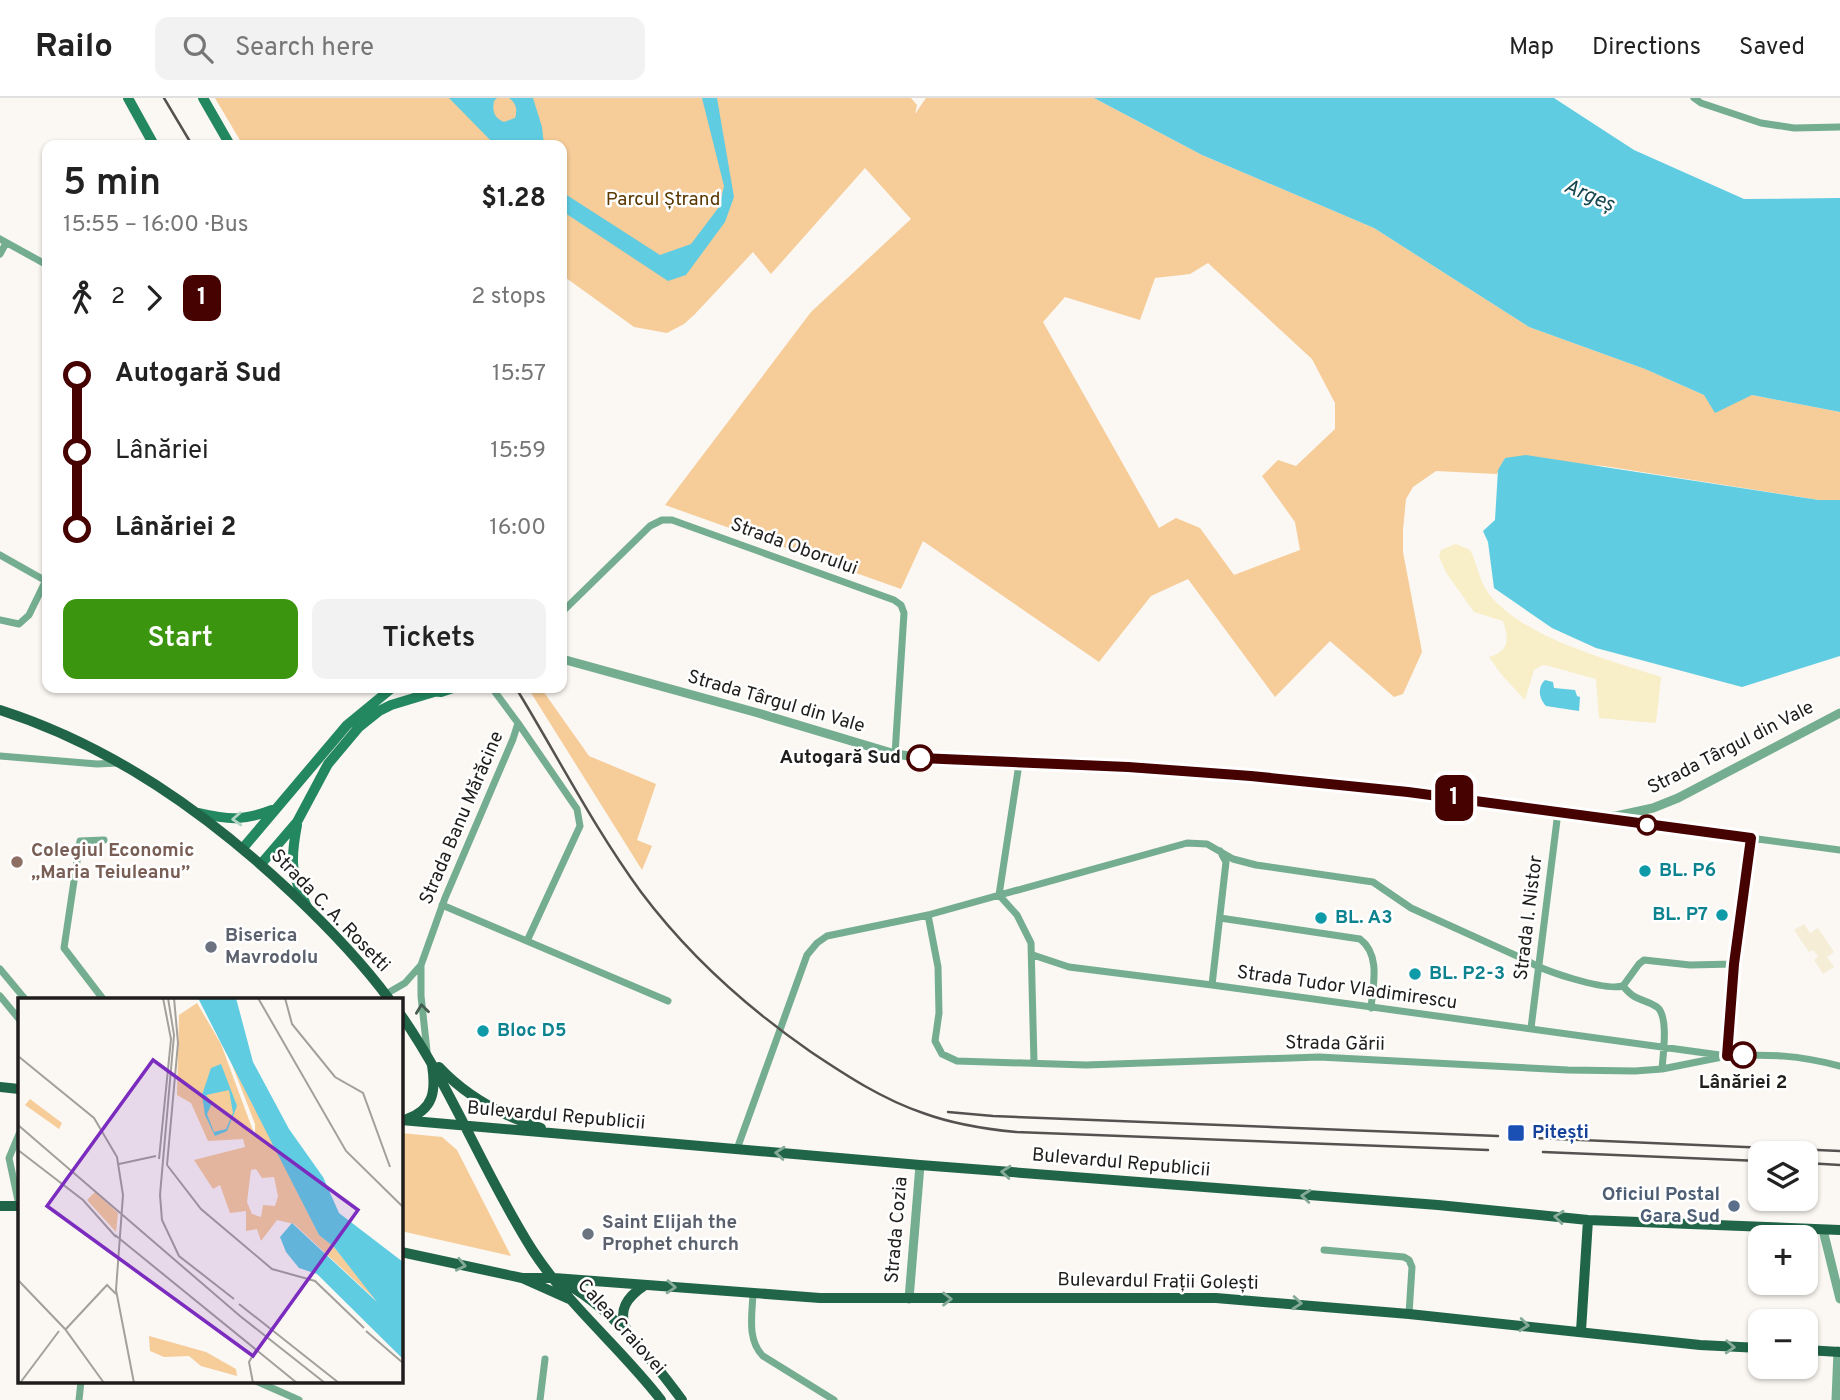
<!DOCTYPE html>
<meta charset="utf-8">
<style>
body{margin:0;font-family:Overpass,sans-serif;background:#f2f2f2;color:#222;height:100vh;display:flex;flex-direction:column;font-size:26px;white-space:nowrap}
*{box-sizing:border-box;margin:0}
p{font-size:23px;color:#767676}
.icon{flex:none;width:38px;height:38px;fill:none;stroke:currentColor;stroke-width:2;stroke-linecap:round;stroke-linejoin:round}
.map{position:relative;flex:1;overflow:hidden}
.side{position:absolute;left:42px;top:42px;width:525px;height:553px;display:flex;flex-direction:column;background:#fff;border-radius:14px;box-shadow:0 2px 5px #0004}
.side>*{flex:none}
.badge{padding:0 14px;border-radius:10px;font-size:24px;line-height:46px}
.tools{position:absolute;left:1748px;top:1043px;display:grid;gap:14px}
.tools a{display:grid;place-items:center;width:70px;height:70px;border-radius:14px;background:#fff;box-shadow:0 2px 5px #0004;font-size:35px}
.map>.badge{position:absolute;translate:-50% -50%;box-shadow:0 0 0 4px #fff}
.legs{display:flex;align-items:center;gap:10px;height:77px;padding:0 21px;font-size:23px}
.legs p{margin-inline-start:auto}
.summary{display:flex;align-items:center;justify-content:space-between;height:119px;padding:0 21px}
h1{font-size:38px;font-weight:600;line-height:52px}
.action{display:flex;gap:14px;margin-top:auto;padding:14px 21px}
.action a{flex:1;height:80px;border-radius:14px;background:#3b950e;color:#fff;font-size:28px;font-weight:600;line-height:80px;text-align:center}
.action a+a{background:#f2f2f2;color:#222}
ul{padding:0 21px;list-style:none}
li{display:flex;align-items:center;gap:24px;height:77px;font-size:26px}
li i{display:grid;place-items:center;width:10px;height:100%;margin:0 9px;background:currentColor}
li i::after{content:'';width:18px;height:18px;margin:-9px;border:5px solid;border-radius:50%;background:#fff}
li p{margin-inline-start:auto}
li:first-child i{background:linear-gradient(#0000 50%,currentColor 0)}
li:last-child i{background:linear-gradient(currentColor 50%,#0000 0)}
header{display:flex;align-items:center;gap:42px;box-sizing:border-box;height:98px;padding:0 35px;background:#fff;border-bottom:2px solid #e0e0e0}
header strong{font-size:33px}
nav{display:flex;gap:38px;margin-inline-start:auto;font-size:24px}
.search{width:490px;height:63px;background:#f2f2f2;display:flex;align-items:center;gap:18px;box-sizing:border-box;padding:0 24px;border-radius:14px;color:#767676;font-size:26px}
.map>svg:first-child{display:block}
.medical{fill:#f6edd7}
.green{fill:#f6cc99;fill-rule:evenodd}
.sand{fill:#f8eec8}
.water{fill:#5fcce1}
.lines{fill:none;stroke-linecap:round;stroke-linejoin:round}
.minor{stroke:#74ad90;stroke-width:7}
.tertiary{stroke:#74ad90;stroke-width:9}
.secondary{stroke:#23885f;stroke-width:10}
.primary{stroke:#216548;stroke-width:10}
.rail{stroke:#545250;stroke-width:2.5}
.oneway{stroke:#b2d5c7}
.oneway2{stroke:#455e50}
.oneway3{stroke:#85aa9a}
.line-1-casing{stroke:#fff;stroke-width:16}
.line-1{stroke:#460101;stroke-width:10}
.stop-1-dot{fill:#fff;stroke:#460101;stroke-width:3.5}
.education-dot{fill:#8d6e63;stroke:#fff;stroke-width:2.5}
.culture-dot{fill:#0f9aa8;stroke:#fff;stroke-width:2.5}
.worship-dot{fill:#6b7280;stroke:#fff;stroke-width:2.5}
.transit-dot{fill:#1a4fb4;stroke:#fff;stroke-width:2.5}
.service-dot{fill:#5c6f8a;stroke:#fff;stroke-width:2.5}
.labels{text-anchor:middle;dominant-baseline:central;stroke-width:5;stroke-linejoin:round;paint-order:stroke}
.park-label{font-size:19px;fill:#5a3800;stroke:#fff}
.street-label{font-size:19px;fill:#1f1e1c;stroke:#fff}
.stop-label{font-size:19px;font-weight:bold;fill:#1f1e1c;stroke:#fff;text-anchor:end}
.education-label{font-size:19px;font-weight:bold;fill:#785e54;stroke:#fff;text-anchor:start}
.culture-label{font-size:19px;font-weight:bold;fill:#0d838f;stroke:#fff;text-anchor:start}
.worship-label{font-size:19px;font-weight:bold;fill:#5b616d;stroke:#fff;text-anchor:start}
.transit-label{font-size:19px;font-weight:bold;fill:#164399;stroke:#fff;text-anchor:start}
.service-label{font-size:19px;font-weight:bold;fill:#4e5e75;stroke:#fff;text-anchor:end}
.water-label{font-size:21px;font-style:italic;fill:#164750;stroke:#fff}
.inset-road{fill:none;stroke:#a3a09c;stroke-width:2}
.view{fill:#7b2cbf;fill-opacity:0.15;stroke:#7b2cbf;stroke-width:3.5}
.inset-edge{fill:none;stroke:#1f1e1c;stroke-width:3.5}
</style>
<header>
<strong>Railo</strong>
<div class="search"><svg class="icon" aria-label="search" viewBox="0 0 24 24"><circle cx="10" cy="10" r="6"/><path d="M15 15l6 6"/></svg>Search here</div>
<nav><a>Map</a><a>Directions</a><a>Saved</a></nav>
</header>
<div class="map">
<svg width="1840" height="1302" viewBox="0 0 1840 1302">
<rect width="100%" height="100%" fill="#fbf7f2"/>
<path class="medical" d="M 1804,826 L 1810,835 L 1818,830 L 1834,854 L 1827,859 L 1834,869 L 1823,876 L 1814,862 L 1818,858 L 1813,852 L 1809,854 L 1794,832 Z"/>
<path class="green" d="M 215,0 L 911,0 L 917,7 L 915,16 L 926,0 L 1094,0 L 1202,57 L 1374,130 L 1529,229 L 1645,271 L 1704,297 L 1752,297 L 1840,314 L 1840,402 L 1819,402 L 1604,368 L 1505,360 L 1497,376 L 1436,373 L 1413,389 L 1406,401 L 1403,432 L 1403,454 L 1422,554 L 1403,596 L 1394,599 L 1330,543 L 1275,599 L 1188,481 L 1151,498 L 1099,564 L 923,443 L 901,491 L 665,407 L 811,214 L 911,121 L 865,70 L 771,176 L 753,154 L 695,216 L 684,226 L 667,235 L 634,229 L 562,177 L 562,47 L 258,47 L 241,44 ZM 1208,165 L 1312,261 L 1335,305 L 1335,331 L 1296,368 L 1278,362 L 1262,378 L 1295,424 L 1300,452 L 1234,477 L 1200,430 L 1176,420 L 1159,430 L 1043,224 L 1065,199 L 1140,222 L 1155,180 L 1190,176 Z
M 528,590 L 541,590 L 589,658 L 656,686 L 637,742 L 652,748 L 642,772 Z
M 401,1035 L 442,1039 L 457,1052 L 511,1158 L 401,1133 Z"/>
<path class="sand" d="M 1456,446 L 1470,452 C 1477,465 1479,483 1489,496 C 1523,540 1610,562 1661,579 L 1656,625 L 1599,620 L 1596,581 L 1549,568 L 1543,567 L 1534,572 L 1525,602 L 1501,576 L 1489,559 C 1510,552 1509,542 1503,523 L 1474,514 L 1447,476 L 1439,459 L 1441,452 Z"/>
<path class="water" d="M 449,0 L 497,0 L 494,3 C 492,13 494,20 504,24 L 515,20 C 518,12 516,5 509,0 L 533,0 L 542,29 L 544,47 L 495,47 Z
M 702,0 L 717,0 L 734,99 L 725,124 L 686,177 L 668,183 L 562,113 L 562,94 L 660,157 L 691,146 L 719,109 L 724,88 Z
M 1094,0 L 1554,0 L 1634,52 L 1744,101 L 1840,100 L 1840,314 L 1752,297 L 1715,315 L 1704,297 L 1645,271 L 1529,229 L 1374,130 L 1202,57 Z
M 1526,357 L 1819,402 L 1840,402 L 1840,558 L 1742,589 L 1596,550 L 1552,530 L 1494,490 L 1488,444 L 1483,433 L 1495,422 L 1498,372 L 1505,360 Z
M 1545,582 L 1553,584 L 1554,590 L 1575,592 L 1577,598 L 1580,599 L 1579,613 L 1546,608 C 1539,601 1537,589 1545,582 Z"/>
<g class="lines">
<path class="minor" d="M 1694,0 L 1701,5 L 1761,25 L 1794,30 L 1840,29
M 0,141 L 47,167
M 0,156 L 6,145
M 0,457 L 46,483
M 562,514 L 650,428 L 662,422 L 672,422 L 894,502 L 901,507 L 904,515 L 895,656
M 0,522 L 19,526 L 29,517 L 47,480
M 518,625 L 577,711 L 580,728 L 527,843
M 0,658 L 97,666 L 118,665
M 1019,666 L 999,797 L 1017,817 L 1031,845 L 1034,965
M 1608,721 L 1840,752
M 1220,753 L 1226,764 L 1212,887 L 1727,958 C 1771,956 1797,957 1840,968
M 442,807 L 668,903
M 928,817 L 938,869 L 939,915 L 935,943 L 942,956 L 957,963 L 1086,967 L 1319,959 L 1568,972 L 1635,973 L 1662,971 L 1727,958
M 1220,820 L 1360,841 C 1381,857 1373,887 1371,910
M 1033,857 L 1069,869 L 1212,887
M 421,868 L 421,898 L 427,953
M 0,871 L 25,901
M 1623,888 C 1637,905 1642,899 1657,909 C 1669,918 1663,957 1662,971
M 386,896 L 405,885 L 421,867 L 445,800 L 513,641 L 518,625 L 492,590
M 0,898 L 19,921
M 103,901 L 64,850 L 80,743 L 104,742
M 1531,930 L 1558,714
M 1727,958 L 1734,866 L 1751,740
M 19,1036 L 9,1060 L 19,1107
M 737,1051 L 807,857 L 817,845 L 827,838 L 928,817 L 1187,745 L 1207,746 L 1233,761 L 1256,767 L 1373,784 L 1411,810 L 1526,862 C 1543,873 1604,893 1623,888 L 1639,866 L 1644,862 L 1690,867 L 1734,866
M 1324,1152 L 1404,1159 L 1409,1162 L 1412,1169 L 1409,1216
M 753,1196 C 752,1217 747,1242 763,1258 L 834,1302
M 256,1283 L 299,1302
M 79,1302 L 81,1283
M 540,1302 L 545,1261"/>
<path class="tertiary" d="M 562,561 L 758,615 L 895,656 L 917,659 L 1128,669 L 1251,678 L 1407,694 L 1584,717 L 1616,718 L 1653,710 L 1678,700 L 1840,615
M 1823,1132 L 1840,1201
M 909,1201 L 920,1067
M 1836,1302 L 1838,1253"/>
<path class="secondary" d="M 128,0 L 154,47
M 203,0 L 230,47
M 430,593 L 441,594 L 453,590
M 199,715 C 229,722 243,723 272,712
M 297,727 C 290,764 291,775 307,809
M 243,750 L 347,627 L 392,590
M 261,766 L 297,724 L 328,666 L 359,629 L 379,613 L 391,607 L 434,594"/>
<path class="primary" d="M 0,612 C 112,648 207,715 292,795 C 327,828 361,863 389,901
M 401,917 C 453,992 484,1076 533,1153 C 569,1208 621,1250 661,1302
M 439,969 C 466,998 503,1018 541,1030
M 0,989 L 19,991
M 407,1021 C 434,1011 436,993 432,967
M 401,1022 L 920,1067 L 1438,1107 L 1588,1122 L 1840,1132
M 0,1108 L 19,1108
M 401,1154 L 522,1180 L 569,1201
M 522,1180 L 554,1180 L 820,1200 L 1216,1200 L 1409,1216 L 1700,1247 L 1760,1250
M 560,1183 C 607,1205 651,1260 682,1302
M 627,1233 C 617,1212 627,1199 645,1187
M 1581,1233 L 1588,1122
M 1806,1252 L 1840,1254"/>
<path class="rail" d="M 164,0 L 192,47
M 516,590 C 557,657 594,730 641,794 C 689,858 746,909 811,954 C 847,978 882,1001 923,1015 C 953,1026 984,1031 1016,1034 L 1488,1052
M 948,1014 L 993,1018 L 1498,1038
M 1534,1040 L 1840,1053
M 1543,1054 L 1760,1063
M 1806,1065 L 1840,1067"/>
</g>
<defs><path id="oneway-chevron" d="M-2-3.5L2.5 0L-2 3.5" fill="none" stroke-width="1.6" stroke-linecap="round" stroke-linejoin="round" transform="scale(1.75)"/></defs>
<use class="oneway" href="#oneway-chevron" transform="translate(237 721) rotate(177)"/>
<use class="oneway2" href="#oneway-chevron" transform="translate(422 911) rotate(-97)"/>
<g class="oneway3">
<use href="#oneway-chevron" transform="translate(780 1055) rotate(-175)"/>
<use href="#oneway-chevron" transform="translate(1006 1074) rotate(-175)"/>
<use href="#oneway-chevron" transform="translate(1306 1098) rotate(-175)"/>
<use href="#oneway-chevron" transform="translate(1559 1119) rotate(-174)"/>
<use href="#oneway-chevron" transform="translate(461 1167) rotate(12)"/>
<use href="#oneway-chevron" transform="translate(671 1189) rotate(4)"/>
<use href="#oneway-chevron" transform="translate(947 1201)"/>
<use href="#oneway-chevron" transform="translate(1297 1205) rotate(5)"/>
<use href="#oneway-chevron" transform="translate(1524 1227) rotate(6)"/>
<use href="#oneway-chevron" transform="translate(1730 1249) rotate(3)"/>
</g>
<g class="lines">
<g class="line-1-casing">
<path id="line-1" d="M 920,660 L 1128,669 L 1251,678 L 1408,694 L 1751,740 L 1734,866 L 1727,958 L 1743,957"/>
</g>
<use href="#line-1" class="line-1"/>
</g>
<g class="stop-1-dot">
<circle cx="920" cy="660" r="12"/>
<circle cx="1647" cy="727" r="9"/>
<circle cx="1743" cy="957" r="12"/>
</g>
<circle class="education-dot" cx="17" cy="764" r="7"/>
<g class="culture-dot">
<circle cx="1645" cy="773" r="7"/>
<circle cx="1722" cy="817" r="7"/>
<circle cx="1321" cy="820" r="7"/>
<circle cx="1415" cy="876" r="7"/>
<circle cx="483" cy="933" r="7"/>
</g>
<g class="worship-dot">
<circle cx="211" cy="849" r="7"/>
<circle cx="588" cy="1136" r="7"/>
</g>
<rect class="transit-dot" x="1507" y="1026" width="18" height="18" rx="3.5"/>
<circle class="service-dot" cx="1734" cy="1108" r="7"/>
<g class="labels">
<g class="park-label">
<text x="663" y="102">Parcul Ștrand</text>
</g>
<g class="street-label">
<text transform="translate(794 449) rotate(20)">Strada Oborului</text>
<text transform="translate(776 604) rotate(16)">Strada Târgul din Vale</text>
<text transform="translate(1731 650) rotate(-27)">Strada Târgul din Vale</text>
<text transform="translate(462 720) rotate(-67)">Strada Banu Mărăcine</text>
<text transform="translate(330 813) rotate(46)">Strada C. A. Rosetti</text>
<text transform="translate(1529 820) rotate(-83)">Strada I. Nistor</text>
<text transform="translate(1347 890) rotate(8)">Strada Tudor Vladimirescu</text>
<text transform="translate(1335 946) rotate(1)">Strada Gării</text>
<text transform="translate(556 1018) rotate(5)">Bulevardul Republicii</text>
<text transform="translate(1121 1065) rotate(5)">Bulevardul Republicii</text>
<text transform="translate(897 1132) rotate(-85)">Strada Cozia</text>
<text transform="translate(1158 1184) rotate(1)">Bulevardul Frații Golești</text>
<text transform="translate(621 1229) rotate(48)">Calea Craiovei</text>
</g>
<g class="stop-label">
<text x="901" y="660">Autogară Sud</text>
<text x="1743" y="985" text-anchor="middle">Lânăriei 2</text>
</g>
<g class="education-label">
<text x="31" y="753">Colegiul Economic<tspan x="31" dy="22">„Maria Teiuleanu”</tspan></text>
</g>
<g class="culture-label">
<text x="1659" y="773">BL. P6</text>
<text x="1708" y="817" text-anchor="end">BL. P7</text>
<text x="1335" y="820">BL. A3</text>
<text x="1429" y="876">BL. P2-3</text>
<text x="497" y="933">Bloc D5</text>
</g>
<g class="worship-label">
<text x="225" y="838">Biserica<tspan x="225" dy="22">Mavrodolu</tspan></text>
<text x="602" y="1125">Saint Elijah the<tspan x="602" dy="22">Prophet church</tspan></text>
</g>
<g class="transit-label">
<text x="1532" y="1035">Pitești</text>
</g>
<g class="service-label">
<text x="1720" y="1097">Oficiul Postal<tspan x="1720" dy="22">Gara Sud</tspan></text>
</g>
<g class="water-label">
<text transform="translate(1589 98) rotate(23)">Argeș</text>
</g>
</g>
<g transform="translate(18 900)">
<rect width="385" height="385" fill="#fbf7f2"/>
<path d="M 179,5 L 203,46 L 237,138 L 237,126 L 208,51 L 301,237 L 316,249 L 360,304 L 276,226 L 259,222 L 243,243 L 239,231 L 228,233 L 228,213 L 212,215 L 202,187 L 195,191 L 176,162 L 227,149 L 225,141 L 190,143 L 173,105 L 159,97 L 161,17 ZM 238,171 L 244,180 L 256,179 L 260,198 L 257,208 L 245,207 L 243,219 L 234,216 L 229,204 L 233,172 ZM 12,101 L 44,125 L 41,131 L 7,107 ZM 77,194 L 100,215 L 98,234 L 69,202 ZM 131,338 L 188,354 L 218,371 L 219,378 L 183,368 L 171,358 L 146,359 L 132,353 Z" fill="#f6cc99" fill-rule="evenodd"/>
<path d="M 180,0 L 218,0 L 235,64 L 271,131 L 305,179 L 321,215 L 385,264 L 385,361 L 299,276 L 281,270 L 268,254 L 262,239 L 274,225 L 359,304 L 316,249 L 301,237 ZM 203,66 L 219,108 L 209,133 L 197,138 L 187,117 L 184,97 L 193,70 ZM 211,92 L 215,115 L 208,131 L 196,134 L 189,116 L 194,105 L 188,97 Z" fill="#5fcce1" fill-rule="evenodd"/>
<path class="inset-road" d="M 150,0 L 156,37 L 142,197 L 144,222 L 161,258 L 216,301M 240,0 L 328,153 L 385,209M 267,0 L 274,26 L 317,79 L 345,95 L 372,169M 0,58 L 76,120 L 99,159 L 105,197 L 98,292 L 116,385M 0,127 L 222,318 L 307,385M 0,152 L 65,202 L 98,239M 141,161 L 153,41 L 145,0M 101,166 L 138,158M 149,167 L 183,211 L 254,271 L 297,283 L 346,330M 149,167 L 160,45 L 156,0M 97,237 L 279,385M 0,282 L 47,331 L 86,385M 221,306 L 321,385M 47,332 L 89,287 L 98,296M 348,333 L 385,365M 2,385 L 41,333M 235,385 L 231,364 L 238,352"/>
<path class="view" d="M 135,62 L 340,212 L 235,358 L 29,208 Z"/>
<rect width="385" height="385" class="inset-edge"/>
</g>
</svg>
<div class="tools">
<a><svg class="icon" aria-label="layers" viewBox="0 0 24 24"><path d="M12 4l9 5-9 5-9-5zM3 14l9 5 9-5"/></svg></a>
<a>+</a>
<a>−</a>
</div>
<b class="badge" style="left:1454px;top:700px;background:#460101;color:#fff">1</b>
<section class="side">
<div class="summary"><div><h1>5 min</h1><p>15:55 – 16:00 · Bus</p></div><b>$1.28</b></div>
<div class="legs"><svg class="icon" aria-label="walk" viewBox="0 0 24 24"><circle cx="13" cy="4" r="2"/><path d="M13 8l-2 6 4 7M11 14l-3 7M7 12l3-4h3l4 4"/></svg>2<svg class="icon" aria-label="forward" viewBox="0 0 24 24"><path d="M9 5l7 7-7 7"/></svg><b class="badge" style="background:#460101;color:#fff">1</b><p>2 stops</p></div>
<ul>
<li><i style="color:#460101"></i><b>Autogară Sud</b><p>15:57</p></li>
<li><i style="color:#460101"></i><span>Lânăriei</span><p>15:59</p></li>
<li><i style="color:#460101"></i><b>Lânăriei 2</b><p>16:00</p></li>
</ul>
<div class="action"><a>Start</a><a>Tickets</a></div>
</section>
</div>
